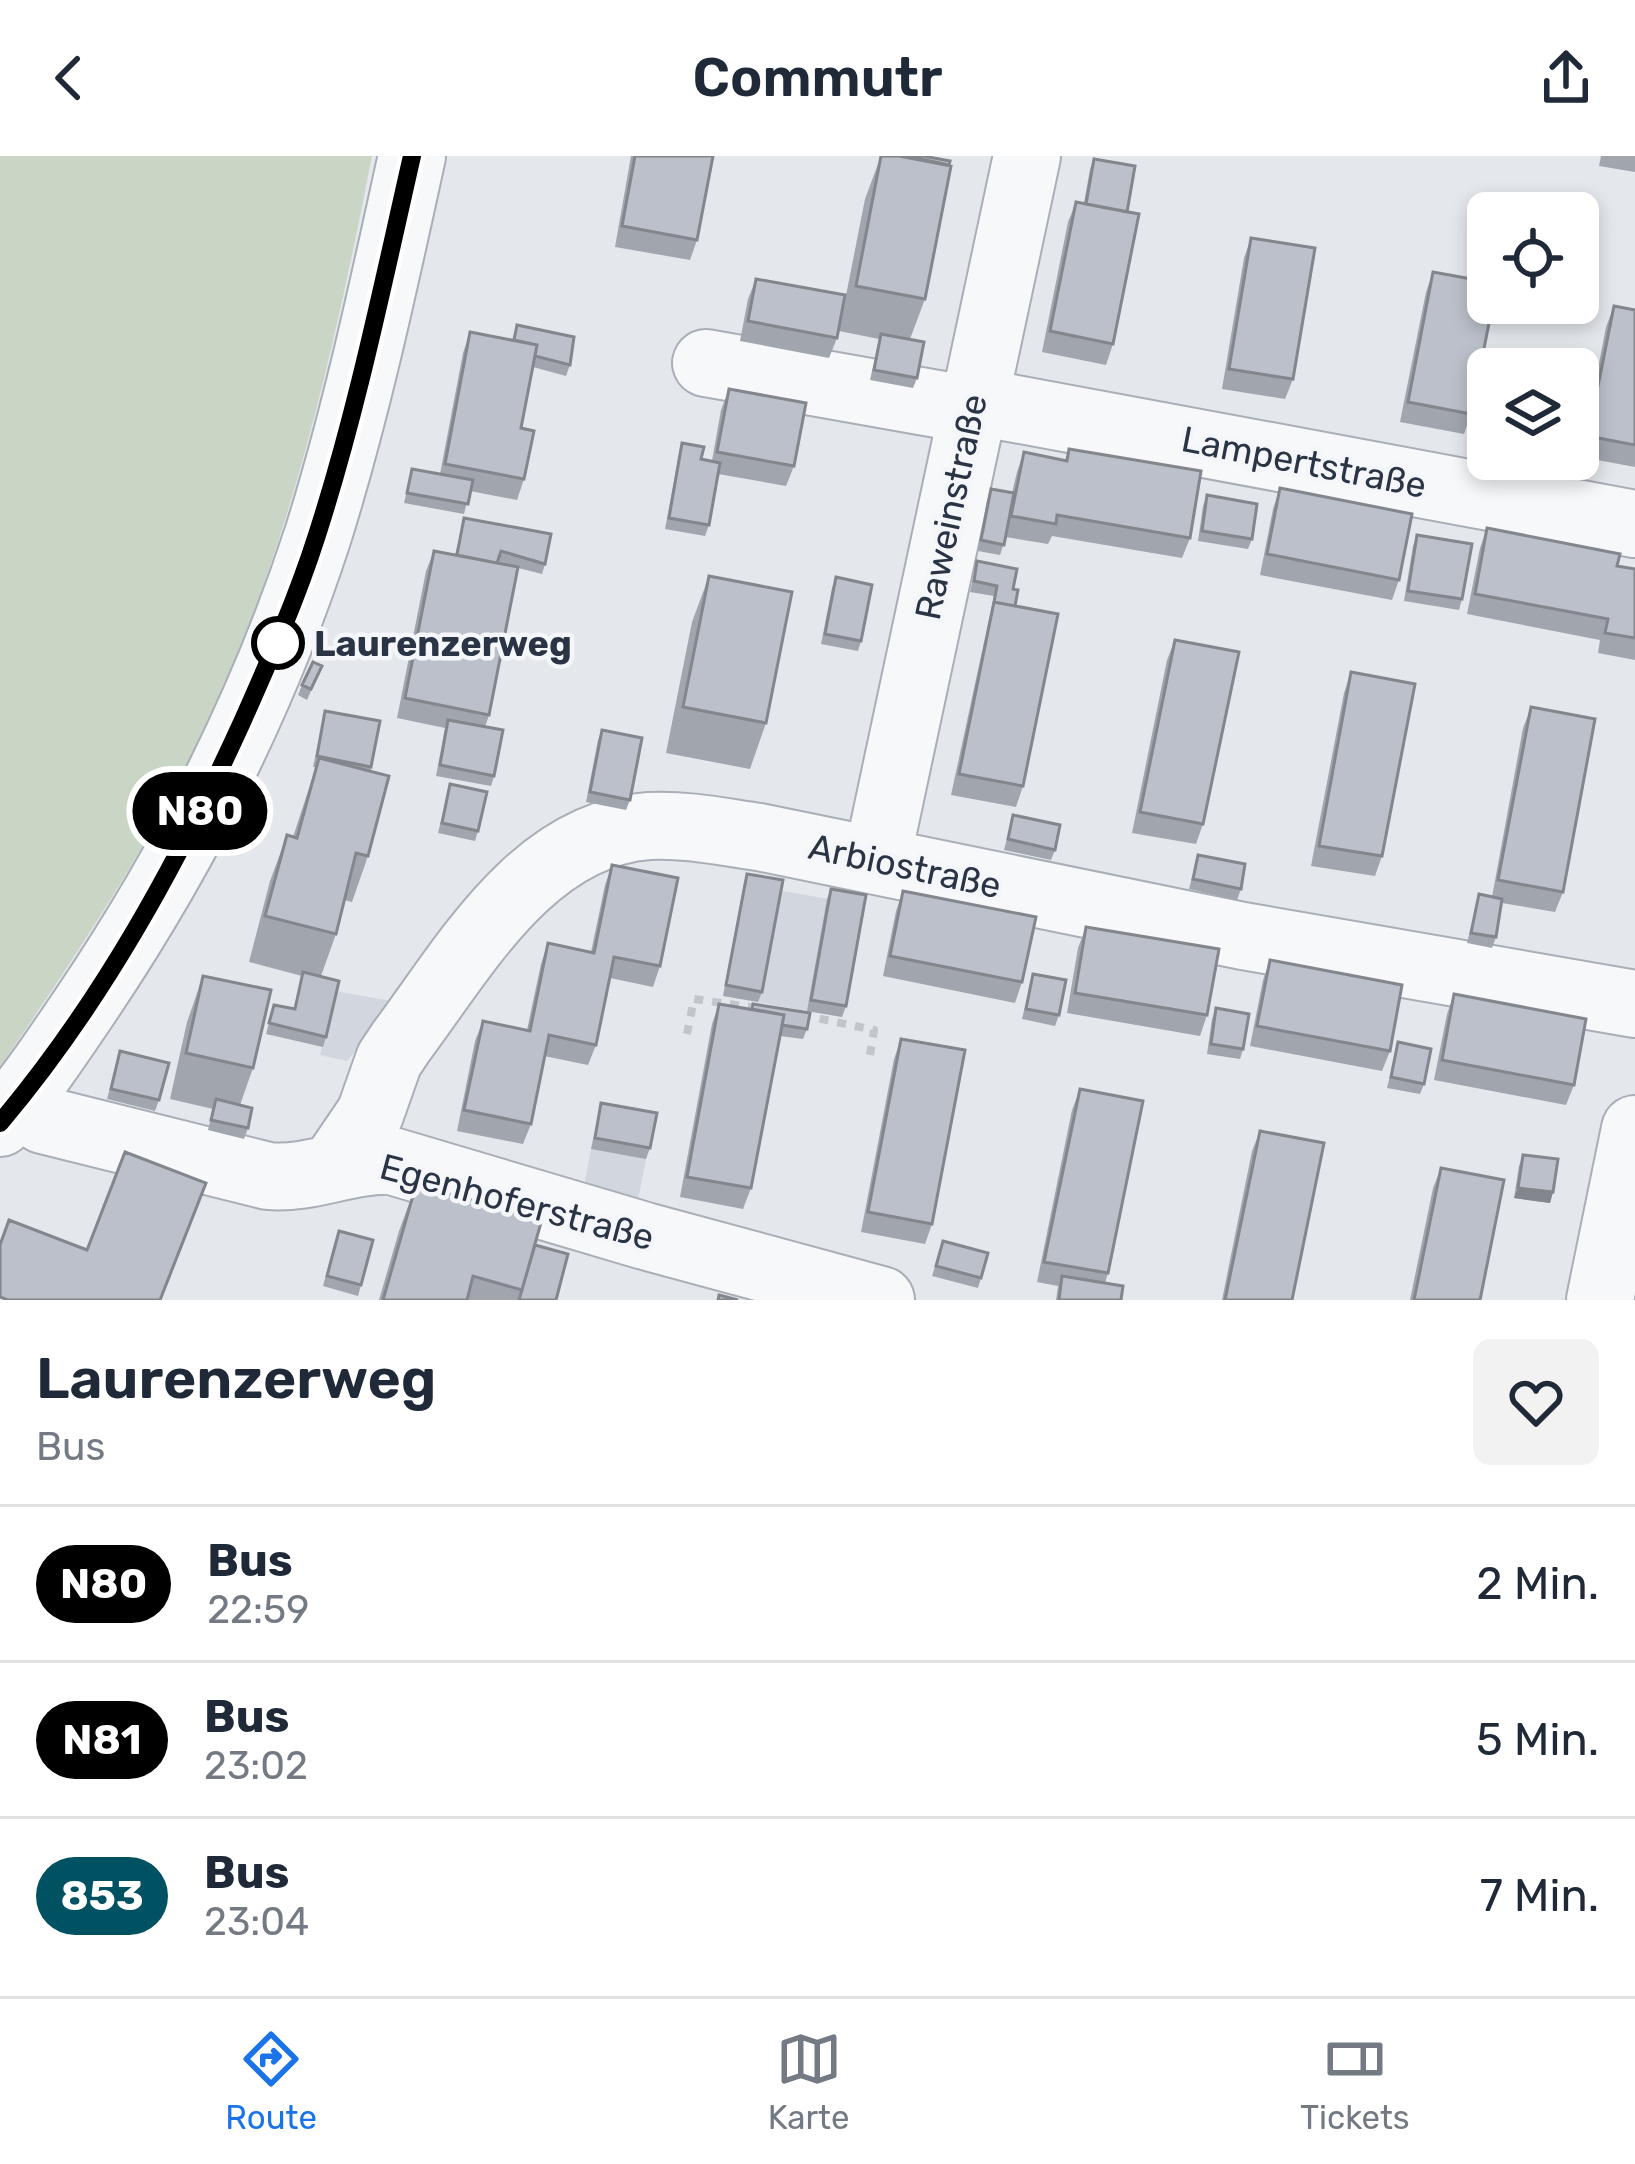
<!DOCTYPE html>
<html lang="de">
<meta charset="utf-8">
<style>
body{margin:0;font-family:Rubik,sans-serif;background:#f2f2f3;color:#1f2937;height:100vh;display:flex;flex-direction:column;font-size:45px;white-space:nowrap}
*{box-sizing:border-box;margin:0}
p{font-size:39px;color:#747a83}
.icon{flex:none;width:66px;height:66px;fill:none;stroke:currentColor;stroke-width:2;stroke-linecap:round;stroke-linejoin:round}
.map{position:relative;height:1144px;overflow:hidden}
.side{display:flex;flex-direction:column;background:#fff;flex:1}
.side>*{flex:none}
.badge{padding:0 24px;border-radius:39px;font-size:42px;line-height:78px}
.fabs{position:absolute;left:1467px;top:36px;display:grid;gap:24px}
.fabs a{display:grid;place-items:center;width:132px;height:132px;border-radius:18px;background:#fff;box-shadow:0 6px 18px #0003;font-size:60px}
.map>.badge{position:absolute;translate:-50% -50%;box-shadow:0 0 0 6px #fff}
.round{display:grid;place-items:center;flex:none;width:126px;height:126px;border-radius:18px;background:#f2f2f3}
.headline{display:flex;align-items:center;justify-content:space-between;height:204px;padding:0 36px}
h1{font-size:57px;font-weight:600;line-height:90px}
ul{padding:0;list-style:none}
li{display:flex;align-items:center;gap:36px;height:156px;padding:0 36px;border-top:3px solid #e0e1e3}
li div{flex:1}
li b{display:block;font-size:45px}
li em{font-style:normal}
li .badge{min-width:132px;font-weight:700;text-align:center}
header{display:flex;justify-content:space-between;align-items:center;height:156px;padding:0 36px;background:#fff;font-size:54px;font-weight:600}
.tabs{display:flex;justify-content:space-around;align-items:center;height:168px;border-top:3px solid #e0e1e3;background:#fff;font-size:33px;color:#747a83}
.tabs a{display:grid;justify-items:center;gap:6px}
.tabs .current{color:#1a73e8}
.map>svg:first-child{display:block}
.built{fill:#d2d6de}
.green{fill:#c9d6c5}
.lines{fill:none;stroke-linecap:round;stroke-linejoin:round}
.minor-casing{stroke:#a9aeb7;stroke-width:70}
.path{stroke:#c2c5cb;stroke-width:8;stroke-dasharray:9 9;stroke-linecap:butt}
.minor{stroke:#f7f8fa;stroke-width:66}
.wall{fill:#a1a5ae}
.shaded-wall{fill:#83868d}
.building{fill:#bbc0ca;stroke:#83868d;stroke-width:3}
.line-casing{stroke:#fff;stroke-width:27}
.line{stroke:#000;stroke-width:18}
.stop-dot{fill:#fff;stroke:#000;stroke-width:6}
.labels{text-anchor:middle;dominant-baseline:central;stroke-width:9;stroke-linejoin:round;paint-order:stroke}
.street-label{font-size:36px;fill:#2b3445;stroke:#f4f6f9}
.stop-label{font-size:36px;font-weight:bold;fill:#2b3445;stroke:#f4f6f9;text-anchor:start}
</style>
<header><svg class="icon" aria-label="back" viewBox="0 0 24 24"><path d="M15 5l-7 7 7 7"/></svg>Commutr<svg class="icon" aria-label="share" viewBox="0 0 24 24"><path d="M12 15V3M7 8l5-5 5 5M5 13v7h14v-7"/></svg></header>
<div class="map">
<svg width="1635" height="1144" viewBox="0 0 1635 1144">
<rect width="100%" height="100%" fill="#e4e7ec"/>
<path class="built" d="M 744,728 L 862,749 L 842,861 L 723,840 Z
M 335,835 L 397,846 L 347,905 L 320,899 L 322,891 L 287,882 Z
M 598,957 L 653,968 L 638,1044 L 584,1030 Z"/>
<path class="green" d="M 0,0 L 372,0 C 338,175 298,353 230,518 C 171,658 85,786 0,911 Z"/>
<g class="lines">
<g class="minor-casing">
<path id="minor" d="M 706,207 L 971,254
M 973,245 L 1635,368
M 877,703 L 1027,0
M 18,946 L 43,964 L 268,1020 C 312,1024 348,1003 392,1005 L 645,1080 L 881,1144
M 0,967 C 31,930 58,890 85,850 C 183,705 264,545 318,379 C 357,255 384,127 412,0
M 334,1011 L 370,958 L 389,904 L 401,886 C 464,802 532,678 649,670 C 686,668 723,676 759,681 L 1243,780 L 1635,848
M 1600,1144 L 1635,973"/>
</g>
<path class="path" d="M 802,859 L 874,874 L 870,899
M 687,878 L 694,843 L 757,852"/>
<use href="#minor" class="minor"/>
</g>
<path class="wall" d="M 631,0 L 713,0 L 697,84 L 690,104 L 615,91 Z
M 881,0 L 925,143 L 910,183 L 917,222 L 913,232 L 870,224 L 879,183 L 839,175 L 865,43 Z
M 1601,0 L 1635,0 L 1635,16 L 1599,10 Z
M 1094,3 L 1127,56 L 1113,188 L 1106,209 L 1042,196 L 1068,66 L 1076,46 L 1084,47 L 1090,13 Z
M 1251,82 L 1293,223 L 1285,243 L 1222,233 L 1244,102 Z
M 1433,116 L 1471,258 L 1464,278 L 1400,266 L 1426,136 Z
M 756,123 L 837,182 L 829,202 L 740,185 L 748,143 Z
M 1614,150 L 1635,154 L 1635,311 L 1581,301 L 1606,171 Z
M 517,169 L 570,209 L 566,220 L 533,211 L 521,272 L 524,323 L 517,344 L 470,335 L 464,358 L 404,347 L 412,313 L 440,318 L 463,197 L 470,176 L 512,184 Z
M 729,233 L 794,310 L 786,330 L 718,318 L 709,369 L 705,380 L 665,373 L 679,298 L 682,287 L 701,303 L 712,305 L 721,254 Z
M 1069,293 L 1190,382 L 1182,402 L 1052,380 L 1048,388 L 1006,381 L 1000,399 L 978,395 L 987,344 L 991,333 L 1012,337 L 1017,316 L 1024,296 L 1065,304 Z
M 1280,332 L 1399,424 L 1392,444 L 1260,419 L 1273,353 Z
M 1207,339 L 1252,383 L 1248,393 L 1198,385 L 1203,350 Z
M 464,362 L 545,408 L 542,418 L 518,412 L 489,559 L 485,571 L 494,620 L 491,630 L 436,620 L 445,572 L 397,562 L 426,415 L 434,395 L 455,399 Z
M 1487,372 L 1617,410 L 1635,413 L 1635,504 L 1598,497 L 1600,484 L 1467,458 L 1480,392 Z
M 1417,379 L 1462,443 L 1459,454 L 1404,445 L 1413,390 Z
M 977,405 L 1013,433 L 1023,630 L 1016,651 L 951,639 L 994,440 L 970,436 Z
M 709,420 L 766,567 L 750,613 L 666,597 L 692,466 Z
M 836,421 L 861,485 L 858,495 L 821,488 L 832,432 Z
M 1175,484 L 1203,668 L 1196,688 L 1132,677 L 1167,504 Z
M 322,510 L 307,544 L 298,539 L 302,529 Z
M 1351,516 L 1382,700 L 1375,720 L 1311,710 L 1344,537 Z
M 1531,551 L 1563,736 L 1555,756 L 1502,747 L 1496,781 L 1492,792 L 1467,787 L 1479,738 L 1492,741 L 1523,572 Z
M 325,555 L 371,611 L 368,700 L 352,746 L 344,744 L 336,778 L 321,820 L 326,881 L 323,891 L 266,878 L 274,849 L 294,852 L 302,820 L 249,806 L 270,725 L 287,679 L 293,681 L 316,611 L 313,611 Z
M 602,574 L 630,644 L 626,654 L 586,646 L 598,584 Z
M 450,628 L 478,675 L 475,685 L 438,677 Z
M 1013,659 L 1055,694 L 1051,704 L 1004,694 Z
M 1198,699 L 1241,733 L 1237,744 L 1189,733 Z
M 612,709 L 660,810 L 653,831 L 610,822 L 596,889 L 588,909 L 544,900 L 531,968 L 523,988 L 457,975 L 475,885 L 483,865 L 527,874 L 541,808 L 548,787 L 591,796 L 605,729 Z
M 747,718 L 762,836 L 758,846 L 723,840 L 744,728 Z
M 831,733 L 846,850 L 842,861 L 807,855 L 827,743 Z
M 903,735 L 1022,826 L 1015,847 L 883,820 L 896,755 Z
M 1086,771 L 1207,859 L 1200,880 L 1067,857 L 1078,792 Z
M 1270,804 L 1390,895 L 1382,915 L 1250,890 L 1263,824 Z
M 1033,818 L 1059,859 L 1055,870 L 1022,863 Z
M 203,820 L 253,912 L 240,949 L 248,972 L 244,983 L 208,974 L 213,953 L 170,943 L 187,866 Z
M 1454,838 L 1574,929 L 1566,949 L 1434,924 L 1447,858 Z
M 719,848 L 751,853 L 753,848 L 807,873 L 803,883 L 780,880 L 751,1032 L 743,1053 L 680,1041 L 712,868 Z
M 1216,852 L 1243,893 L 1240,903 L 1207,898 L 1212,863 Z
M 901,883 L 932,1068 L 925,1088 L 861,1076 L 894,903 Z
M 1398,886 L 1424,928 L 1420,938 L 1387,932 Z
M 120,895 L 159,944 L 155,955 L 107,943 Z
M 1080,933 L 1108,1117 L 1105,1127 L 1121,1144 L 1056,1144 L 1058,1130 L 1037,1126 L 1072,954 Z
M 601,947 L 650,992 L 646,1003 L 591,993 Z
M 1260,975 L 1292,1144 L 1222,1144 L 1252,995 Z
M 1523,999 L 1553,1036 L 1550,1047 L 1514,1042 L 1519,1010 Z
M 1441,1012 L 1480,1144 L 1410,1144 L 1433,1032 Z
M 416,1029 L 535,1089 L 556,1144 L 379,1144 L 399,1075 Z
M 335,1085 L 361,1129 L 358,1140 L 323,1130 Z
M 943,1085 L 981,1122 L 978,1132 L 932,1120 Z"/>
<path class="shaded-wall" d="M 1518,1032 L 1553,1036 L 1550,1047 L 1514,1042 Z"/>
<path class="building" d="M 635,0 L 713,0 L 697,84 L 622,70 Z
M 881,0 L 899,0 L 951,10 L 925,143 L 856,130 Z
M 907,0 L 923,0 L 950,5 L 949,9 Z
M 1094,3 L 1135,10 L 1127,56 L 1086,48 Z
M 1076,46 L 1139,58 L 1113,188 L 1050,175 Z
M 1251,82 L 1315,92 L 1293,223 L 1229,213 Z
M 1433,116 L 1488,126 L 1488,147 L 1493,147 L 1471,258 L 1408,246 Z
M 756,123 L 845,139 L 837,182 L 748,165 Z
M 1614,150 L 1635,154 L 1635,289 L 1588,280 Z
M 517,169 L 574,181 L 570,209 L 535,200 L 537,189 L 514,184 Z
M 470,176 L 537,189 L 521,272 L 534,275 L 524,323 L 445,308 Z
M 881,178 L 924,186 L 917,222 L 874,214 Z
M 729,233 L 806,247 L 794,310 L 717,296 Z
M 682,287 L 704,291 L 701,303 L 720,307 L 709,369 L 669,362 Z
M 1069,293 L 1201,315 L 1190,382 L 1057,359 L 1056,368 L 1011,360 L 1024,296 L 1067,305 Z
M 412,313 L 473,324 L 468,348 L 407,337 Z
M 1280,332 L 1412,358 L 1399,424 L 1267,398 Z
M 991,333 L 1014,337 L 1004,389 L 981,384 Z
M 1207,339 L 1257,348 L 1252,383 L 1202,375 Z
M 464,362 L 551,378 L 545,408 L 501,395 L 497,407 L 457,399 Z
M 1487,372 L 1620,398 L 1617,410 L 1635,413 L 1635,482 L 1605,477 L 1608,463 L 1475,438 Z
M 1417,379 L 1472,388 L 1462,443 L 1408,435 Z
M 434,395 L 518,411 L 489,559 L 405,542 Z
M 977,405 L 1017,413 L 1013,433 L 1018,434 L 1015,450 L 994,446 L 997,430 L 974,425 Z
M 709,420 L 792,436 L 766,567 L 683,551 Z
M 836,421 L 872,429 L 861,485 L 825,478 Z
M 994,446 L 1058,458 L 1023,630 L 959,618 Z
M 1175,484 L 1239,496 L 1203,668 L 1140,656 Z
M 313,506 L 322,510 L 311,533 L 302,529 Z
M 1351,516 L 1415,528 L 1382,700 L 1319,690 Z
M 1531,551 L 1595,563 L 1563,736 L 1498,724 Z
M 325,555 L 380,565 L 371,611 L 317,600 Z
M 448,564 L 503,574 L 494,620 L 440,609 Z
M 602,574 L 642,582 L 630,644 L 590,636 Z
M 319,602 L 389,620 L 368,700 L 356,697 L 336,778 L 265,760 L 287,679 L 297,682 Z
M 450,628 L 487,636 L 478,675 L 442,667 Z
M 1013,659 L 1060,669 L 1055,694 L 1008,683 Z
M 1198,699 L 1245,708 L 1241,733 L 1193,723 Z
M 612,709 L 678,722 L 660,810 L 614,801 L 596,889 L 549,879 L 531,968 L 464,954 L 483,865 L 530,875 L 548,787 L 594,797 Z
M 747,718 L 783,724 L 762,836 L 726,829 Z
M 831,733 L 866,739 L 846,850 L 811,844 Z
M 903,735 L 1036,761 L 1022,826 L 890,800 Z
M 1479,738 L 1502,743 L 1496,781 L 1471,777 Z
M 1086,771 L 1219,793 L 1207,859 L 1075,837 Z
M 1270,804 L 1402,829 L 1390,895 L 1257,870 Z
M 303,816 L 339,825 L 326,881 L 269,867 L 274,849 L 295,853 Z
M 1033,818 L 1066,824 L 1059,859 L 1026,853 Z
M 203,820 L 271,834 L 253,912 L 186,897 Z
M 1454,838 L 1586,863 L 1574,929 L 1442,904 Z
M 719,848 L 784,859 L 751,1032 L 687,1021 Z
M 753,848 L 810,857 L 807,873 L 782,869 L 784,859 L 752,853 Z
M 1216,852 L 1249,858 L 1243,893 L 1211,888 Z
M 901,883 L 965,894 L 932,1068 L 868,1056 Z
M 1398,886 L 1431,893 L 1424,928 L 1391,921 Z
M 120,895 L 169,907 L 159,944 L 111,933 Z
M 1080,933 L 1143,945 L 1108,1117 L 1044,1106 Z
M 216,943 L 252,952 L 248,972 L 211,964 Z
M 601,947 L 657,957 L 650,992 L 595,982 Z
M 1260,975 L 1324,987 L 1292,1144 L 1225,1144 Z
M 125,996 L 206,1027 L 160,1144 L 8,1144 L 0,1141 L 0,1089 L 9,1064 L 87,1094 Z
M 1523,999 L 1558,1003 L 1553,1036 L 1518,1032 Z
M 1441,1012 L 1504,1024 L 1480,1144 L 1414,1144 Z
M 416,1029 L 542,1063 L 522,1134 L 473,1120 L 467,1144 L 383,1144 Z
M 339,1075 L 373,1084 L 361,1129 L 327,1120 Z
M 943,1085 L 988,1097 L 981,1122 L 936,1110 Z
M 535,1089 L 568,1098 L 556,1144 L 519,1144 Z
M 1062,1120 L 1123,1130 L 1121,1144 L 1059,1144 Z
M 719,1139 L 738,1144 L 718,1144 Z"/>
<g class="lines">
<g class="line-casing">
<path id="line" d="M 0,967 C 102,846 178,707 243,564 C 270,503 297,442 317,379 C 357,255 383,127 412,0"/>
</g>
<use href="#line" class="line"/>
</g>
<circle class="stop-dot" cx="278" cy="487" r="24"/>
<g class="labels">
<g class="street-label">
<text transform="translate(1304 306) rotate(11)">Lampertstraße</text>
<text transform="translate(951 351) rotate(-78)">Raweinstraße</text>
<text transform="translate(905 710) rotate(12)">Arbiostraße</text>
<text transform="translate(517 1046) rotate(15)">Egenhoferstraße</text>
</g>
<g class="stop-label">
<text x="314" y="487">Laurenzerweg</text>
</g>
</g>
</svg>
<div class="fabs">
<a><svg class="icon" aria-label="locate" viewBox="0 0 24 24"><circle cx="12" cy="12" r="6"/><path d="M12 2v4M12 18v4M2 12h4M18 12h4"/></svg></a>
<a><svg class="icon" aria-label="layers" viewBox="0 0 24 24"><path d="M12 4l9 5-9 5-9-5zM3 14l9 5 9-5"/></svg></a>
</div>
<b class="badge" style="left:200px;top:655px;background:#000;color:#fff">N80</b>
</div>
<section class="side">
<div class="headline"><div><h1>Laurenzerweg</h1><p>Bus</p></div><a class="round"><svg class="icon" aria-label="heart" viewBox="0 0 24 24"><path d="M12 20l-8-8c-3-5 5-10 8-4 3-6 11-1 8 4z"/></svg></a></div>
<ul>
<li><span class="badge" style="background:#000;color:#fff">N80</span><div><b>Bus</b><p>22:59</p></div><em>2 Min.</em></li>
<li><span class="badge" style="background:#000;color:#fff">N81</span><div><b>Bus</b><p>23:02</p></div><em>5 Min.</em></li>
<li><span class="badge" style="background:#005262;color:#fff">853</span><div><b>Bus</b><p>23:04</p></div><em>7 Min.</em></li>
</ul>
</section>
<nav class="tabs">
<a class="current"><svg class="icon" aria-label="directions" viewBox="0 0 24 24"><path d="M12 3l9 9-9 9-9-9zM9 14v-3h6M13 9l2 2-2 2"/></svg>Route</a>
<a><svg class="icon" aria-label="map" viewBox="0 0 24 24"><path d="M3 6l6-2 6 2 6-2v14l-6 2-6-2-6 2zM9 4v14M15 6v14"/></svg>Karte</a>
<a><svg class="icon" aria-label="tickets" viewBox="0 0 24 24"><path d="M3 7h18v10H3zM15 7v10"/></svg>Tickets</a>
</nav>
